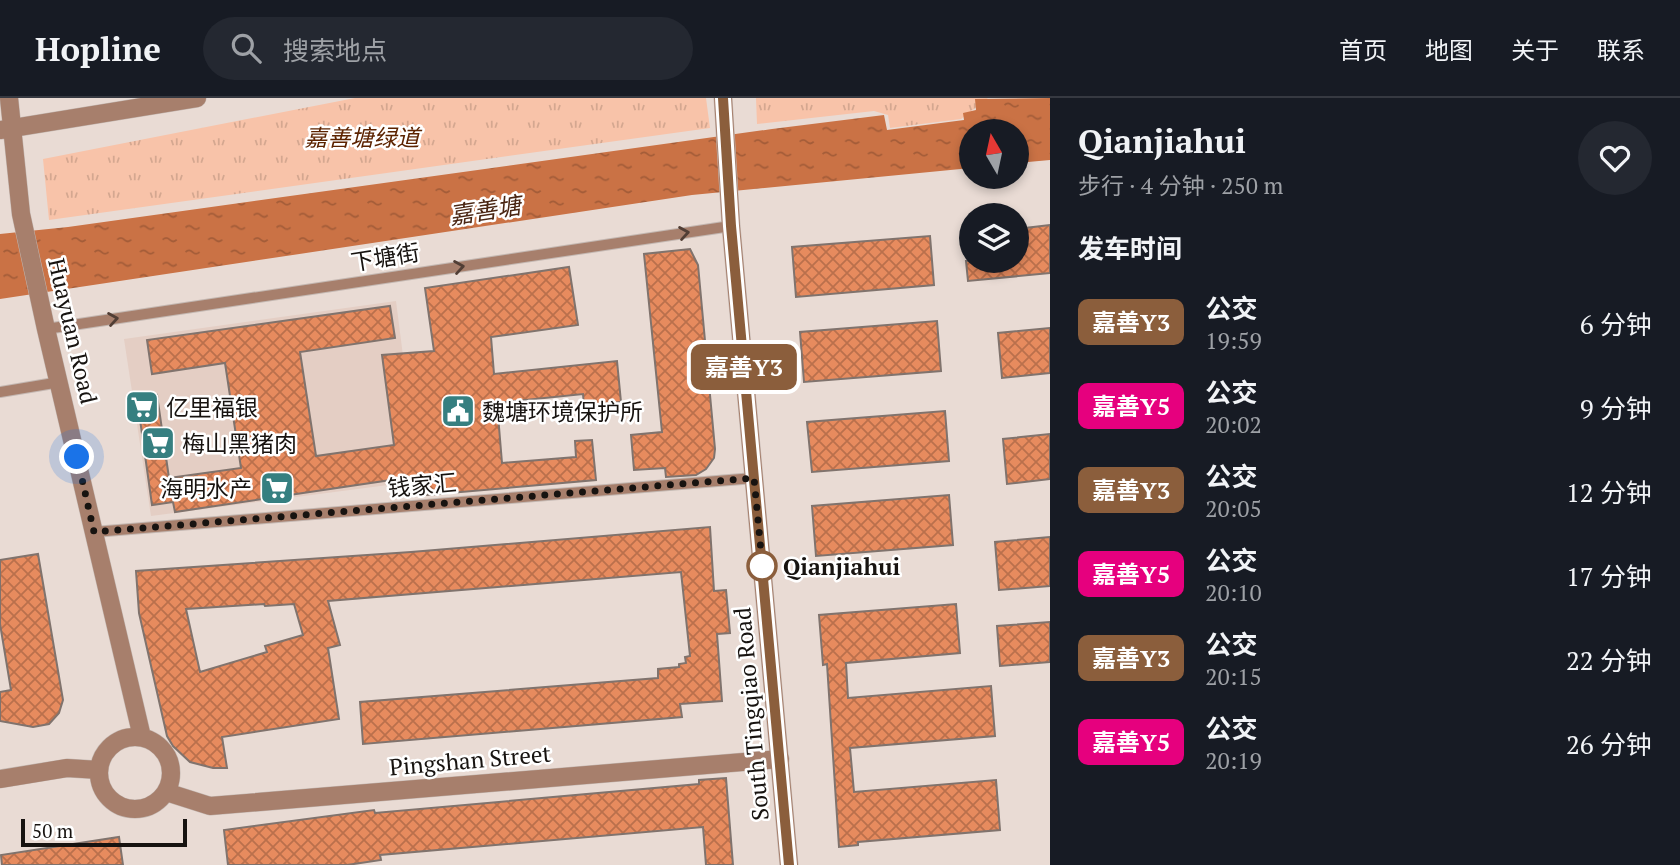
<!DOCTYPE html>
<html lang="zh">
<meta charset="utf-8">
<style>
body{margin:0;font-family:"PT Serif","Noto Sans SC",serif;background:#242831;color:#f1f3f6;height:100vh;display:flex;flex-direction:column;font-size:26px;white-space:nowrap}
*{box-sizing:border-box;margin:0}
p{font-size:23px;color:#9ea1a6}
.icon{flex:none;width:38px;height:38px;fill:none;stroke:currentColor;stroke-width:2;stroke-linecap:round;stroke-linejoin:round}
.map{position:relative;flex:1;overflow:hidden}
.details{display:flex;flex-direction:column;background:#171b24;width:630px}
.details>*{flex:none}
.badge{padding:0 14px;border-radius:10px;font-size:24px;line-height:46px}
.needle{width:46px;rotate:351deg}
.controls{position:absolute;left:959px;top:21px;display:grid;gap:14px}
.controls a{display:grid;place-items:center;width:70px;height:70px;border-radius:50%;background:#171b24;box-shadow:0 4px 10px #0003;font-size:35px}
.scale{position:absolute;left:21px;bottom:18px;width:166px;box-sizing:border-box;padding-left:7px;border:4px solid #171310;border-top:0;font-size:19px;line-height:24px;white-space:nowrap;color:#171310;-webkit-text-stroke:5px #fff;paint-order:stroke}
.you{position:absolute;width:35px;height:35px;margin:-18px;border:5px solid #fff;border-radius:50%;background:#1a73e8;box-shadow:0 0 0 10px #1a73e833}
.map>.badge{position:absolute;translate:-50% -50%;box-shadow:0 0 0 4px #fff}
h2{padding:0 28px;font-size:26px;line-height:63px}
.round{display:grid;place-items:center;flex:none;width:74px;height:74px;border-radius:37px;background:#242831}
.head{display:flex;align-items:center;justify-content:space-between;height:119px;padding:0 28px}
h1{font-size:33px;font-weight:700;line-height:52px}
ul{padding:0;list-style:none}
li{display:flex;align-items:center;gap:21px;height:84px;padding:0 28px}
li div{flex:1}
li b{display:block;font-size:26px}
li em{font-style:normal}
li .badge{min-width:77px;font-weight:700;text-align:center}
header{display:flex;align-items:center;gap:42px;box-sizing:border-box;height:98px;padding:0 35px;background:#171b24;border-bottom:2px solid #363941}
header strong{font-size:33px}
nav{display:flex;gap:38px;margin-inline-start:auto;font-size:24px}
.search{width:490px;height:63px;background:#242831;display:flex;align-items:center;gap:18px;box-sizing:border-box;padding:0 24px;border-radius:38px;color:#9ea1a6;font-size:26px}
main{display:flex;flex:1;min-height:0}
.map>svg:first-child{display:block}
.built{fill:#e4cec4}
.park{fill:url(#park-tufts)}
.water{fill:url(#water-ripples)}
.building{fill:url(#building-cross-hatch);stroke:#80736d;stroke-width:2;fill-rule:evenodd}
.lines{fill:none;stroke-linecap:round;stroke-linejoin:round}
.service-casing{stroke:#c3b7b1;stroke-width:12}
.minor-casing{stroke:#c3b7b1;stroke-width:19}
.tertiary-casing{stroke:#c3b7b1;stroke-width:19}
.service{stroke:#a77f6c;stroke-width:10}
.minor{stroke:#a77f6c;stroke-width:18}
.tertiary{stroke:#a77f6c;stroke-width:18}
.oneway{stroke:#513e35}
.line-casing{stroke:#fff;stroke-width:16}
.line{stroke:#8b5e3c;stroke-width:10}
.walk{stroke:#171310;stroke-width:7;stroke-dasharray:0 12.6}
.stop-dot{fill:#fff;stroke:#8b5e3c;stroke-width:3.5}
.labels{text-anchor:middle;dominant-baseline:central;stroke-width:5;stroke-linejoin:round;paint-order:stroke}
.park-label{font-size:23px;font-style:italic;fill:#5c2300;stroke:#fff}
.street-label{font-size:23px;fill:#171310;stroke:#fff}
.poi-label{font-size:23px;fill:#171310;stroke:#fff;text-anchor:start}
.stop-label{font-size:23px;font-weight:bold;fill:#171310;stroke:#fff;text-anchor:start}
.water-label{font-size:24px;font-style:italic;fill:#4a2613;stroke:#fff}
</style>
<header>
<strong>Hopline</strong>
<div class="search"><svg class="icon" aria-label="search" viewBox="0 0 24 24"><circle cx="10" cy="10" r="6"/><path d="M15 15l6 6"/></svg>搜索地点</div>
<nav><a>首页</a><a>地图</a><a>关于</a><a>联系</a></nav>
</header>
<main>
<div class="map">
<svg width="1050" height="767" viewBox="0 0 1050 767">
<defs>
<pattern id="park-tufts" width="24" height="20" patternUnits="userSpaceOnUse" patternTransform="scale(1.75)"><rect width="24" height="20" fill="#f8c3a9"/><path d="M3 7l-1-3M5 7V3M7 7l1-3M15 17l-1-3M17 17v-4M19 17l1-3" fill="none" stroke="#d4a790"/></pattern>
<pattern id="water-ripples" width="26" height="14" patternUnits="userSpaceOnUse" patternTransform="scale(1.75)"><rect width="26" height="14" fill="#ca7245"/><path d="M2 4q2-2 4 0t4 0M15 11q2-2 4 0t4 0" fill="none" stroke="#a35c38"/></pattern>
<pattern id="building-cross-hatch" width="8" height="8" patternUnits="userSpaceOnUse" patternTransform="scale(1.75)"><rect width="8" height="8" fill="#e78b5e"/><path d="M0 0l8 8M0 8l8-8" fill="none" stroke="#ba704c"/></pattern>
</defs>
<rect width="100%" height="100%" fill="#e9dbd4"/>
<path class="built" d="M 396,203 L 419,383 L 151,418 L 124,241 Z"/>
<path class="park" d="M 355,0 L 706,0 L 710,30 L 49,122 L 43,61 Z
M 756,0 L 988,0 L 961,21 L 890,30 L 888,17 L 874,13 L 757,26 Z"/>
<path class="water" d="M 1050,0 L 1050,62 L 1017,65 L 1017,33 L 971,33 L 971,70 L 692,97 L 0,201 L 0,136 L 68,129 L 772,31 L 884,17 L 887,32 L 964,22 L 963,15 L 976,12 L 975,1 Z"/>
<path class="building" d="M 1050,127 L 1050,175 L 968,183 L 966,163 L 1017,163 L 1017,131 Z
M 930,138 L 934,187 L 796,199 L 792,149 Z
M 690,151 L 698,167 L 715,351 L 714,360 L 706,371 L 696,377 L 666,379 L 665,370 L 634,372 L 631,337 L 662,334 L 644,156 Z
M 569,169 L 578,227 L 491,239 L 494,276 L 617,263 L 621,304 L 584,308 L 583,296 L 497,305 L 502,365 L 576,359 L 575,343 L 592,342 L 596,382 L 427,397 L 425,377 L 175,414 L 173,404 L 152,407 L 137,300 L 157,297 L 169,380 L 241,370 L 225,265 L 152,276 L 147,242 L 390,208 L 395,240 L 300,254 L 316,358 L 394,347 L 382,257 L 434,253 L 425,190 Z
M 937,223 L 941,273 L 804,284 L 800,234 Z
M 1050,230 L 1050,275 L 1002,280 L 998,235 Z
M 945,313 L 949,363 L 812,374 L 807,324 Z
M 1050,336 L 1050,381 L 1007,386 L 1003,341 Z
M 949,397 L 953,447 L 816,458 L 812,408 Z
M 710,429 L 714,493 L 726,492 L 730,535 L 717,536 L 722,603 L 680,606 L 682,619 L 363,646 L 360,604 L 658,580 L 658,571 L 679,569 L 679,566 L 686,565 L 685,559 L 690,558 L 681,474 L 328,503 L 340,547 L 328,550 L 339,621 L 222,639 L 227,670 L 213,670 L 190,664 L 173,648 L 167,638 L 139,515 L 136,473 L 411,454 ZM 264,506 L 265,508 L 294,506 L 303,537 L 265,548 L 267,554 L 200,574 L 186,511 Z
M 1050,439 L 1050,488 L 999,492 L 995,444 Z
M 38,456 L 63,602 L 59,615 L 49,626 L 33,629 L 0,623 L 0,594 L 11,592 L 0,526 L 0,462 Z
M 956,506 L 960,555 L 846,565 L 848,600 L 991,588 L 995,638 L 850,650 L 854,694 L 996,682 L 1000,732 L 858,744 L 858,747 L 839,749 L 827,566 L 823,567 L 819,517 Z
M 1050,524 L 1050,564 L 1000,568 L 997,528 Z
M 726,680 L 733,767 L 706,767 L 703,729 L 380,757 L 381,762 L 347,767 L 228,767 L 224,732 L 374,712 L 375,715 L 699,686 L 699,682 Z
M 119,739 L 123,767 L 2,767 L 1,757 Z"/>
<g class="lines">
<g class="service-casing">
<path id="service" d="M 46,231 L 731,128
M 0,294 L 60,284
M 94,434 L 754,380"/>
</g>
<g class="minor-casing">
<path id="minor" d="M 9,0 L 21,116 L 46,231 L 142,639
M 0,32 L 197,0
M99 675a36 36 0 1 1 72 0a36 36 0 1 1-72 0Z
M 0,681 L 67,670 L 99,672
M 166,694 L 210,708 L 780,661"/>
</g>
<g class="tertiary-casing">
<path id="tertiary" d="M 723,0 L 731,128 L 789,767"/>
</g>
<use href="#service" class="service"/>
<use href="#minor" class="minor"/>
<use href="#tertiary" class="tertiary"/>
</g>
<defs><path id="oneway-chevron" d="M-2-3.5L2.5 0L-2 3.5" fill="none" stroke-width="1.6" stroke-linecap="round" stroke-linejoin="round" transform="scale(1.75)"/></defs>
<g class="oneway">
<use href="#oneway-chevron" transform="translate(684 135) rotate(-9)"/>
<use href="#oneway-chevron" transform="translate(459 169) rotate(-9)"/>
<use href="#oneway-chevron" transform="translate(113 221) rotate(-9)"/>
</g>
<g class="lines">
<g class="line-casing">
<path id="line" d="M 723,0 L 731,128 L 789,767"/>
</g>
<use href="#line" class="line"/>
<path class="walk" d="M 77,359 L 94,434 L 754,380 L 763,474 L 762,468"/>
</g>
<defs>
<g id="supermarket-square" transform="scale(1.75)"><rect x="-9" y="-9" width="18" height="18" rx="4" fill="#367f80" stroke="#fff"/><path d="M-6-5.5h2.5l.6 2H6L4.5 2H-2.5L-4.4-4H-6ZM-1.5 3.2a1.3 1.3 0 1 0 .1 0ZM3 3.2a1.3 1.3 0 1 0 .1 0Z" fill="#fff"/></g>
<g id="civic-square" transform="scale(1.75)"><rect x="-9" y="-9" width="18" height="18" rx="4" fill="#367f80" stroke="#fff"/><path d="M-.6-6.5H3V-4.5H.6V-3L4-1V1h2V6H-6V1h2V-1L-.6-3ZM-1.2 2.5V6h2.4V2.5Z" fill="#fff"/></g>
</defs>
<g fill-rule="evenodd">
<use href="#supermarket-square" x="142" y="309"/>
<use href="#civic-square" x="458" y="313"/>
<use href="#supermarket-square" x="158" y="345"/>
<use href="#supermarket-square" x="277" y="390"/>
</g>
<circle class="stop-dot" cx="762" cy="468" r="14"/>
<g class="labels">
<g class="park-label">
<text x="362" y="39">嘉善塘绿道</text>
</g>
<g class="street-label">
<text transform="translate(385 159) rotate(-9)">下塘街</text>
<text transform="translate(73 233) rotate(77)">Huayuan Road</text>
<text transform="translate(422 387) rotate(-5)">钱家汇</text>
<text transform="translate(751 616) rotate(-95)">South Tingqiao Road</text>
<text transform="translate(470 662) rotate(-5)">Pingshan Street</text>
</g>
<g class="poi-label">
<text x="166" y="309">亿里福银</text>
<text x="482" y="313">魏塘环境保护所</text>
<text x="182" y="345">梅山黑猪肉</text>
<text x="252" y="390" text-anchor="end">海明水产</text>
</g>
<g class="stop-label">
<text x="783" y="468">Qianjiahui</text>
</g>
<g class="water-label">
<text transform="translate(485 112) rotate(-9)">嘉善塘</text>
</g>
</g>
</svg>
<div class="controls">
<a><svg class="needle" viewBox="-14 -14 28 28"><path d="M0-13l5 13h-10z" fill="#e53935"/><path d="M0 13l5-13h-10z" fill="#9ea1a6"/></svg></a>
<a><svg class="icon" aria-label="layers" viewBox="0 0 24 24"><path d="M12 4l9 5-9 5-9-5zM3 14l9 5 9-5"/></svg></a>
</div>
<div class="scale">50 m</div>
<div class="you" style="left:77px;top:359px"></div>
<b class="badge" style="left:744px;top:269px;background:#8b5e3c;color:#fff">嘉善Y3</b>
</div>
<section class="details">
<div class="head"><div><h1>Qianjiahui</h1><p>步行 · 4 分钟 · 250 m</p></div><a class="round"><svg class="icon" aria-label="heart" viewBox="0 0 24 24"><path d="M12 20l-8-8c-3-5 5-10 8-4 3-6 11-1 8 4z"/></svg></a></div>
<h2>发车时间</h2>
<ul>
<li><span class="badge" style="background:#8b5e3c;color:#fff">嘉善Y3</span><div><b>公交</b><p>19:59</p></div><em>6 分钟</em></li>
<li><span class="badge" style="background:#e6007e;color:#fff">嘉善Y5</span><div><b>公交</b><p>20:02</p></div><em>9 分钟</em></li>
<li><span class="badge" style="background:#8b5e3c;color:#fff">嘉善Y3</span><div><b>公交</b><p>20:05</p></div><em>12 分钟</em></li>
<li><span class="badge" style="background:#e6007e;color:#fff">嘉善Y5</span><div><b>公交</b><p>20:10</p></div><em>17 分钟</em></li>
<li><span class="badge" style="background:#8b5e3c;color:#fff">嘉善Y3</span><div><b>公交</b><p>20:15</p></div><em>22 分钟</em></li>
<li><span class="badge" style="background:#e6007e;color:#fff">嘉善Y5</span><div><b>公交</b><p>20:19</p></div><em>26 分钟</em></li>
</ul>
</section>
</main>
